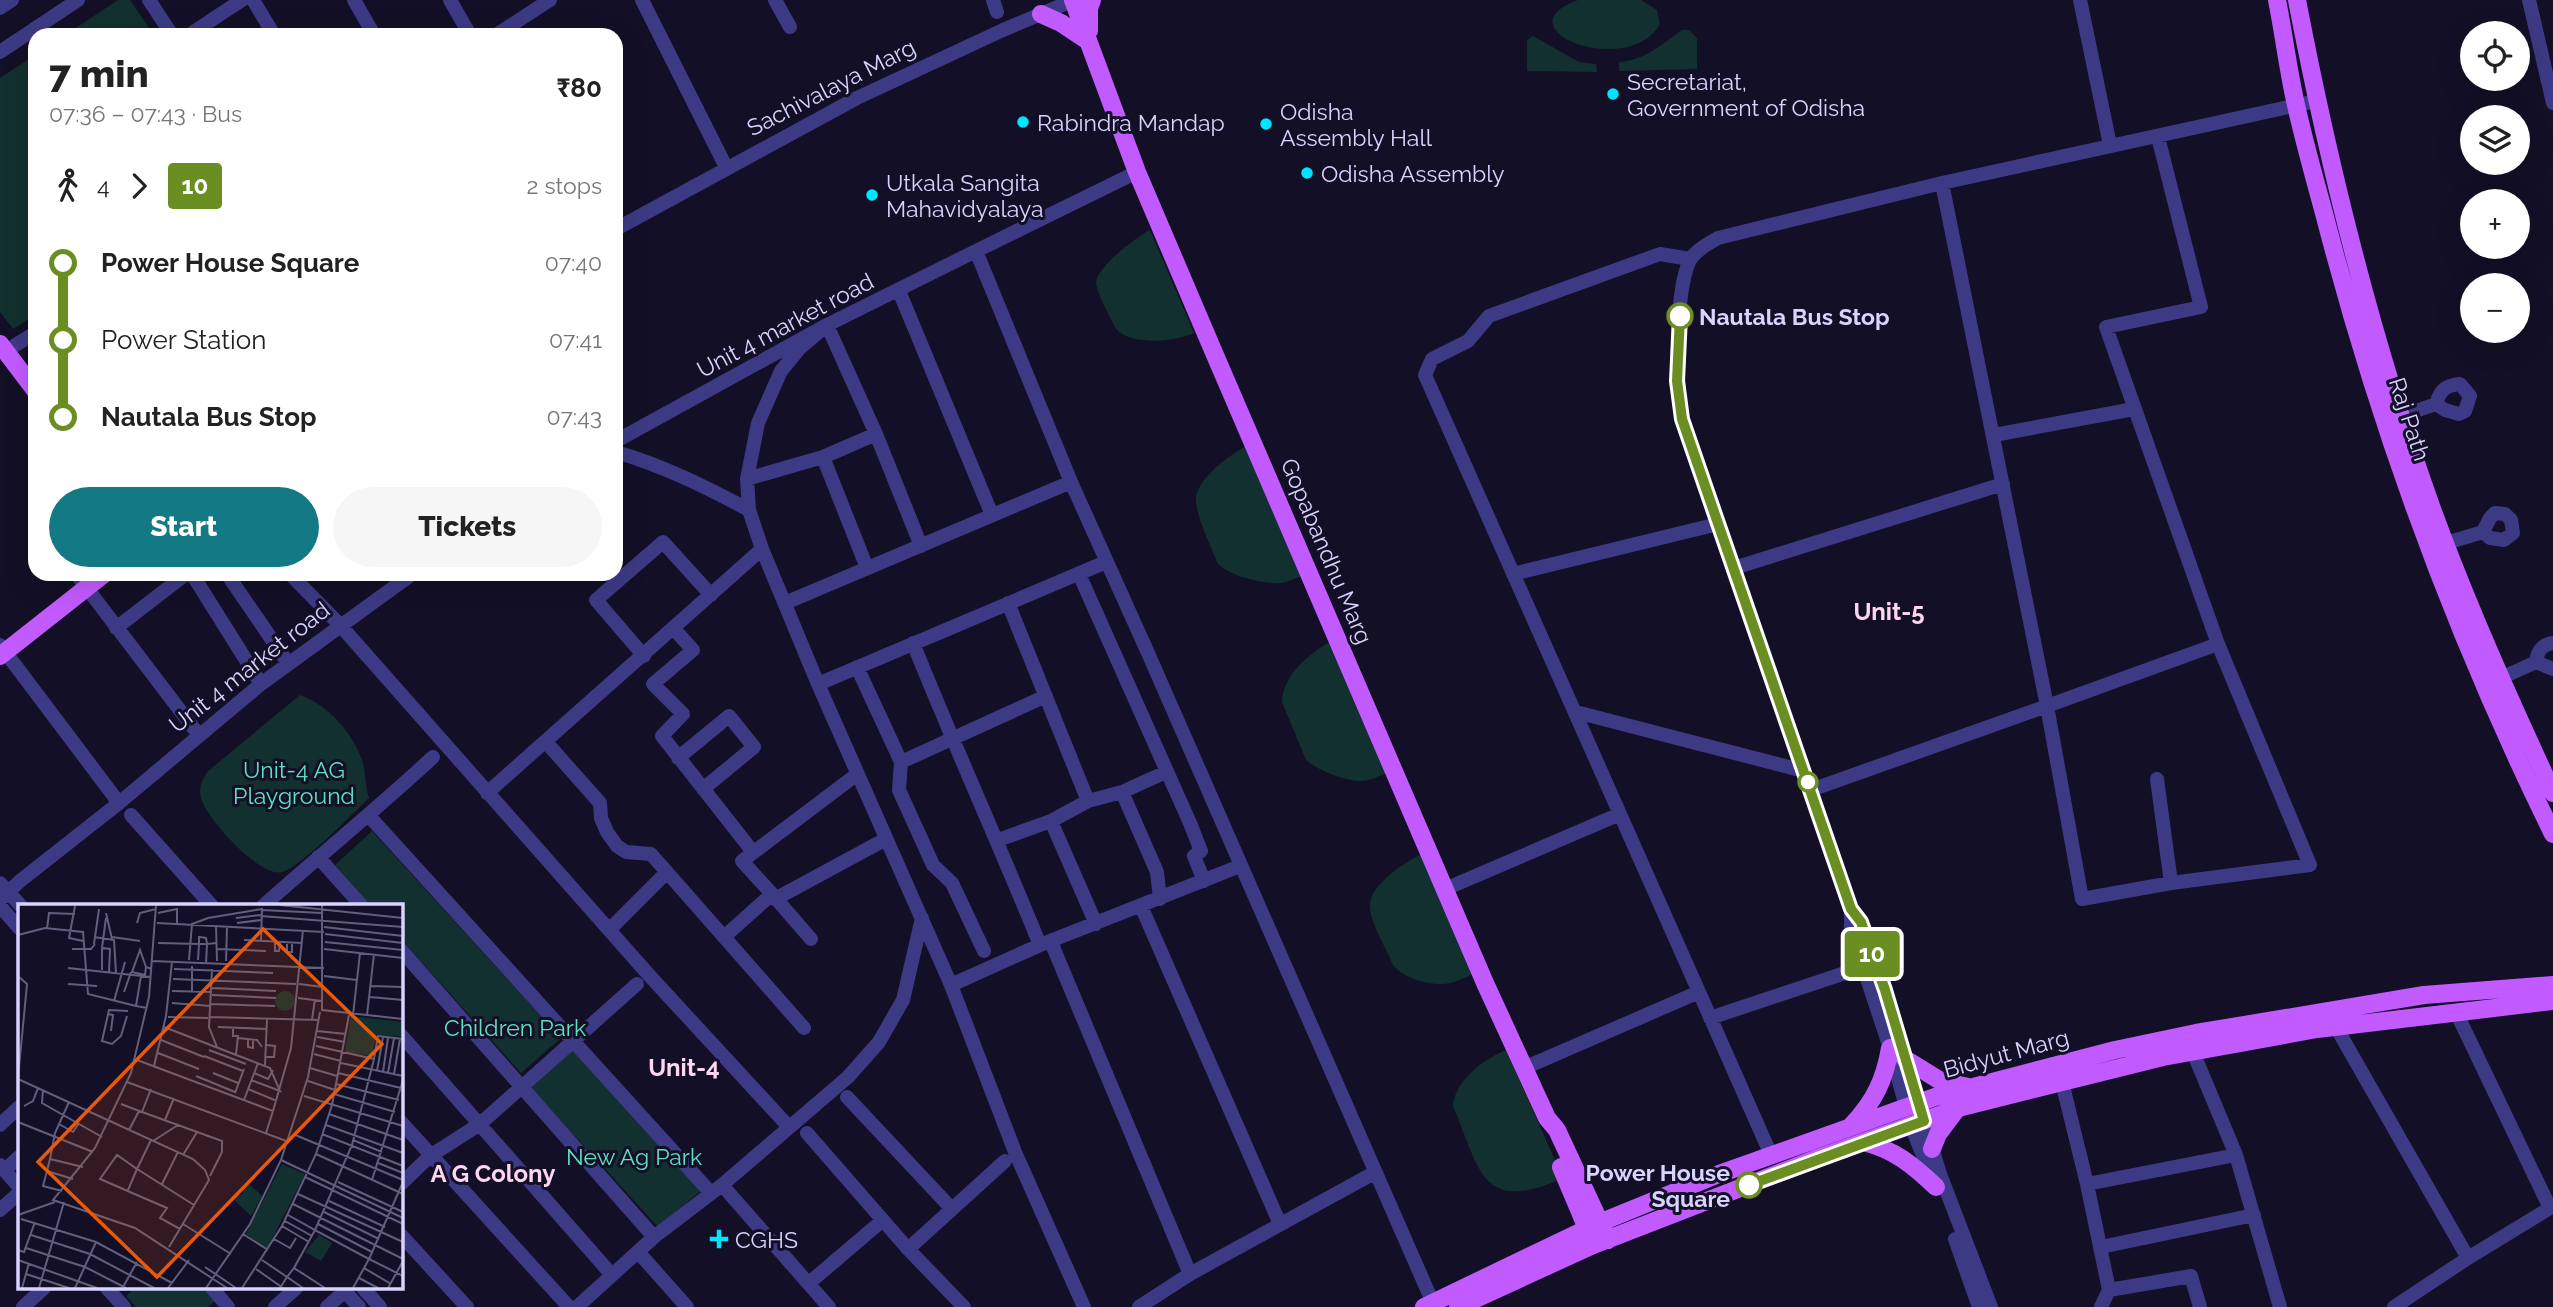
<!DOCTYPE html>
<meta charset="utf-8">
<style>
body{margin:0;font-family:Raleway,sans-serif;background:#f6f6f6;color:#222;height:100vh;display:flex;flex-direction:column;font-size:26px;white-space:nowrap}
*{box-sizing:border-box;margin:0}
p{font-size:23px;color:#767676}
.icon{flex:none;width:38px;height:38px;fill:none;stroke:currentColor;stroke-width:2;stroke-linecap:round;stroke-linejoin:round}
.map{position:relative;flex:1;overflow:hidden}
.side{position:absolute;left:28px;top:28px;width:595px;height:553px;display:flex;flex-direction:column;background:#fff;border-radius:21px;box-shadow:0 7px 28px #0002}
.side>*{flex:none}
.badge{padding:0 14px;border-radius:5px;font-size:24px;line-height:46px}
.tools{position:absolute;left:2460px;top:21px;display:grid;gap:14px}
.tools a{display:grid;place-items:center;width:70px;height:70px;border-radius:50%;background:#fff;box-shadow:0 7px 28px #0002;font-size:35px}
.map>.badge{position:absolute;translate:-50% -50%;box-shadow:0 0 0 4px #fff}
.legs{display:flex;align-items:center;gap:10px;height:77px;padding:0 21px;font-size:23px}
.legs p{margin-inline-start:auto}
.summary{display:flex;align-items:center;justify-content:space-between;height:119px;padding:0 21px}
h1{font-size:38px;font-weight:800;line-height:52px}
.primary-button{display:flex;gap:14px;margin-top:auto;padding:14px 21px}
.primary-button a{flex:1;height:80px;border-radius:42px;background:#137a85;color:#fff;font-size:28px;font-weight:800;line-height:80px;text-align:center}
.primary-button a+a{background:#f6f6f6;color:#222}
ul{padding:0 21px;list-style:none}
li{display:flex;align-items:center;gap:24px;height:77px;font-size:26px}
li i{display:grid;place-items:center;width:10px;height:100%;margin:0 9px;background:currentColor}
li i::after{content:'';width:18px;height:18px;margin:-9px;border:5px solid;border-radius:50%;background:#fff}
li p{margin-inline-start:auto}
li:first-child i{background:linear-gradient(#0000 50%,currentColor 0)}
li:last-child i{background:linear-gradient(currentColor 50%,#0000 0)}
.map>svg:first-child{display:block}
.green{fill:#12302f}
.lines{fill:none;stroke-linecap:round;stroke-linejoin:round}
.minor{stroke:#3d3a85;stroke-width:14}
.major{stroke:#c25bff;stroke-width:18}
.line-1-casing{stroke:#fff;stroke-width:16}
.line-1{stroke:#6b8e23;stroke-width:10}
.poi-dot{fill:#00e5ff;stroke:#130f26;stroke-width:2.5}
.stop-1-dot{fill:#fff;stroke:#6b8e23;stroke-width:3.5}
.labels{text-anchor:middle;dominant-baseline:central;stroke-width:6;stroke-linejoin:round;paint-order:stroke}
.poi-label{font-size:23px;fill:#d9d4ff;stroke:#130f26;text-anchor:start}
.street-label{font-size:23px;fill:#d9d4ff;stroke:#130f26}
.stop-label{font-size:23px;font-weight:bold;fill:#d9d4ff;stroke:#130f26;text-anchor:start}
.park-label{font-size:23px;fill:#5fe0c0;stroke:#130f26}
.neighbourhood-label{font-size:24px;font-weight:bold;fill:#ffd6f0;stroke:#130f26}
.inset-road{fill:none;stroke:#625e7d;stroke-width:2}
.view{fill:#e8590c;fill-opacity:0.15;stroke:#e8590c;stroke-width:3.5}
.inset-edge{fill:none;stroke:#d9d4ff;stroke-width:3.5}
</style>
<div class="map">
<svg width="2553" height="1307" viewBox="0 0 2553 1307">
<rect width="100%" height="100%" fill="#130f26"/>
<path class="green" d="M 118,0 L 130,0 L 154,35 L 65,35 Z
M 1578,0 L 1641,0 L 1657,10 L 1660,24 C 1628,80 1498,29 1578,0 Z
M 1682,30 L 1689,30 L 1697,38 L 1697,69 L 1619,71 L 1619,62 C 1645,60 1661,45 1682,30 Z
M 1533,36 L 1579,62 L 1596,64 L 1597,72 L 1527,71 L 1527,40 Z
M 35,55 L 35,315 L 13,329 L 0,312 L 0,78 Z
M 1150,230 L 1194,333 C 1175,342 1131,346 1116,329 C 1111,318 1097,294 1096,283 C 1096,267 1137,237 1150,230 Z
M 1248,445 L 1303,575 C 1296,578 1289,582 1281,583 C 1263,584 1227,576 1217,562 C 1211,546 1195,514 1196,499 C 1197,478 1231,454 1248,445 Z
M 1329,642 L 1387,773 C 1379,776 1369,781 1360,781 C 1345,781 1317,770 1306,760 L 1282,702 C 1283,675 1307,656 1329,642 Z
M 300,695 C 328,705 352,732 362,760 C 366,772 365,785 369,798 C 353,813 300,868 282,872 C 260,878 206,818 201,798 C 198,788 203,780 207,772 Z
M 372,831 L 561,1038 L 521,1073 L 401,939 L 401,906 L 371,906 L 335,865 Z
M 1422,854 L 1474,974 C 1463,978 1451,985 1440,984 C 1425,984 1402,977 1393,965 C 1387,950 1371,924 1370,908 C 1367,886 1405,862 1422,854 Z
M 575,1047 L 704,1188 L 658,1227 L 531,1088 Z
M 1506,1050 L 1563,1178 C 1481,1215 1480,1170 1453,1106 C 1455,1080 1484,1059 1506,1050 Z
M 135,1288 L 203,1288 L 215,1301 L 208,1307 L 136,1307 L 126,1296 Z"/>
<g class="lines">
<path class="minor" d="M 149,0 L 172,35
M 253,0 L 274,35
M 354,0 L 374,35
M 450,0 L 470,35
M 642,0 L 723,161
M 775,0 L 790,27
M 993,0 L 997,12
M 2080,0 L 2110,145
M 2529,0 L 2553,103
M 0,8 L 12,0
M 189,35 L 242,0
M 496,35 L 550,0
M 0,52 L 78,0
M 1137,172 L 976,251 L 1071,482 L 1148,653 L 1433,1303
M 1942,183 L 2047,706 L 2218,644
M 616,229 L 857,98 L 1003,30 L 1074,0
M 1690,259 L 1660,254 L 1489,316 L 1468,341 L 1432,359 L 1425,375 L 1699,992
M 899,291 L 992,515
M 14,346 L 35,333
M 2401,416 L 2436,404 C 2440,390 2446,385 2460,384 L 2470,396 L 2465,411 L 2459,414 L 2445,410 L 2436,404
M 1994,435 L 2134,409
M 616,441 L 827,325 L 976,251
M 616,452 C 664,466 706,487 749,510
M 823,457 L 876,434
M 747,479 L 823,457 L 867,568
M 2446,543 L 2483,532 L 2490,518 L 2495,513 L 2505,514 L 2511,520 L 2513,533 L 2504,540 L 2490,538 L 2483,532
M 921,546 L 876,434 L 827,325 L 799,349 L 781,371 L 758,423 L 747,479 L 749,510 L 762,549 L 818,684 L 951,985 L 1015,1152 L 1084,1307
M 1734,568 L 2003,484
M 192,574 L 261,684
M 227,574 L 288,663
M 290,574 L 340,625 L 648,974 L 789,1127
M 1079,574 L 1190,823 L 1201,851 L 1194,856 L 1204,881
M 1513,574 L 1718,524
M 80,579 L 198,734
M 785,603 L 1071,482
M 1008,603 L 1088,801
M 116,628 L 186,574
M 674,629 L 693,650 L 653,684 L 683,714 L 662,736 L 753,852
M 913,643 C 954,745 999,844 1040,945
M 0,645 L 119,803
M 644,656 L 596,600 L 663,542 L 711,595
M 2536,662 C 2537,652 2542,644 2553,643
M 857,667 L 901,762 L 899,790 L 933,865 L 952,883 L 984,951
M 2501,678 L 2536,662 L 2553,669
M 818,684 L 1106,562
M 1576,712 L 1804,771
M 546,742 L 600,803 L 601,818 L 607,832 L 617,846 L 626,852 L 651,854 L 804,1028
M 678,758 L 729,716 L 754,747 L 703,789
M 901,762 L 1046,696
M 2157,779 L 2171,883
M 1811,790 L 2047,706 L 2082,899 L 2171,883 L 2310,865 L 2218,644 L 2106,327 L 2201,307 L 2158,137
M 1122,792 L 1157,872 L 1160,899
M 487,793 L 762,549
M 131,815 L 212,906
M 369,816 L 711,1193
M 1051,821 L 1096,924
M 998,840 L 1051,821 L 1088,801 L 1122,792 L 1166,772
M 318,857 L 362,906
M 0,883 L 21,906
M 1445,889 L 1620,814
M 772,894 L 811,939
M 775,899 L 886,839
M 0,900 L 20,881 L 119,803 L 261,684 L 412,574
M 0,906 L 19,928
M 263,906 C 319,856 378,808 433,757
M 1141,906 L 1280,1224
M 1851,909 L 1851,930 L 1890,1048 L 1911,1126 L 1932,1177
M 609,930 L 666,873
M 725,936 L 772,894 L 742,861 L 856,775
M 1051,942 L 1190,1274
M 401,950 L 654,1237
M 951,985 L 1040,945 L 1240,866
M 2456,1012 L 2550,1208 L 2468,1258
M 1710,1018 L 1863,967 L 1869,961
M 2336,1027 L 2468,1258 L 2394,1307
M 401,1035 L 612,1275
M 2193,1052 L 2236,1155 L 2280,1307
M 1524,1068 L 1699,992 L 1771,1155
M 2062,1082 L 2087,1184 L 2109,1290 L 2101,1307
M 847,1097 L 952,1209
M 401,1122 L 569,1307
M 0,1125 L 19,1107
M 807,1133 L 908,1249 L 964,1307
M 0,1165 L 19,1187
M 5,1170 L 19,1157
M 401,1184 L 430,1156 L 480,1124 L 637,984
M 2087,1184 L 2236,1155
M 722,1185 L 829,1307
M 0,1210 L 19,1193
M 401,1235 L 467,1307
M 1955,1239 L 1979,1307
M 2101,1247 L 2254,1215
M 908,1249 L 1005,1161
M 639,1253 L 687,1307
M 809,1283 L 883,1220
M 107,1288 L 124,1307
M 212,1288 L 228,1307
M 342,1288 L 359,1307
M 363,1288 L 380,1307
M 2109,1290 L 2191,1276 L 2200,1307
M 23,1307 L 44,1288
M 275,1307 L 296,1288
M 327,1307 L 345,1291
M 577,1307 L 654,1237 L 722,1185 L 848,1077 L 879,1042 L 903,1000 L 922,918
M 1139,1307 L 1190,1274 L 1374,1173
M 1991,1307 L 1940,1174 L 1885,990 L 1861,922 L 1851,909 L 1682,419 C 1676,382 1675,295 1689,262 C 1694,251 1708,244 1718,238 L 1942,183 L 2316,101"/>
<path class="major" d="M 1073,0 L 1137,172 L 1212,348 L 1485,983 L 1547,1118 L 1557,1130 L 1608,1240
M 2277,0 C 2284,35 2288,70 2296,105 C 2304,141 2314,177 2324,213 C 2379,427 2455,635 2553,834
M 2297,0 C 2330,172 2372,341 2431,506 C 2466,603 2509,699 2553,793
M 1041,14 L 1061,23 L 1088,41
M 1089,31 L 1089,8 L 1092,0
M 0,344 L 35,390
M 0,656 L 104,574
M 1905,1059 L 1939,1080 L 1968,1087
M 1852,1125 C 1874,1102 1885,1079 1890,1048
M 1863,1142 C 1894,1149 1914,1166 1936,1187
M 1932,1149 L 1938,1134 L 1956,1110
M 1561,1167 L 1591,1238
M 1424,1307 L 1599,1223 L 1719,1174 L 1935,1097 L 2115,1050 L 2196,1033 L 2424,995 L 2553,985
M 1458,1307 L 1593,1245 L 1818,1158 L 1962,1107 L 2163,1057 L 2317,1029 L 2553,1001"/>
</g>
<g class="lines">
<g class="line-1-casing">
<path id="line-1" d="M 1680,316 L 1677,381 L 1682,419 L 1851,909 L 1861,922 L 1885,990 L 1924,1121 L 1749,1185"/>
</g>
<use href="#line-1" class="line-1"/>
</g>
<g class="poi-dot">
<circle cx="1613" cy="94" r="7"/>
<circle cx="1023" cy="122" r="7"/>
<circle cx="1266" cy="124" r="7"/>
<circle cx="1307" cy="173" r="7"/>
<circle cx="872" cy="195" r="7"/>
<path d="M715.5 1228.5h7v7h7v7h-7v7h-7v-7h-7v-7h7z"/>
</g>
<g class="stop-1-dot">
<circle cx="1680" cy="316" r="12"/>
<circle cx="1808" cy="782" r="9"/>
<circle cx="1749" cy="1185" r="12"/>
</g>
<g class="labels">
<g class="poi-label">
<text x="1627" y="81">Secretariat,<tspan x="1627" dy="26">Government of Odisha</tspan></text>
<text x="1280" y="111">Odisha<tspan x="1280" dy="26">Assembly Hall</tspan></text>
<text x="1037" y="122">Rabindra Mandap</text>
<text x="1321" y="173">Odisha Assembly</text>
<text x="886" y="182">Utkala Sangita<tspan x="886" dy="26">Mahavidyalaya</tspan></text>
<text x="735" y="1239">CGHS</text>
</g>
<g class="street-label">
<text transform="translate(831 87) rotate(-27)">Sachivalaya Marg</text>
<text transform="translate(785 325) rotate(-28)">Unit 4 market road</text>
<text transform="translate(2410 419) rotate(72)">Raj Path</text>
<text transform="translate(1327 551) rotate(67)">Gopabandhu Marg</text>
<text transform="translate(249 667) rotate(-38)">Unit 4 market road</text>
<text transform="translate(2006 1053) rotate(-15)">Bidyut Marg</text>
</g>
<g class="stop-label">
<text x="1699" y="316">Nautala Bus Stop</text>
<text x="1730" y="1172" text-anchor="end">Power House<tspan x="1730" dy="26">Square</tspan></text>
</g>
<g class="park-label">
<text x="294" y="769">Unit-4 AG<tspan x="294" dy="26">Playground</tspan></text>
<text x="515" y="1027">Children Park</text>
<text x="634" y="1156">New Ag Park</text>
</g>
<g class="neighbourhood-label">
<text x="1889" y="611">Unit-5</text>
<text x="684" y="1067">Unit-4</text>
<text x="493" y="1173">A G Colony</text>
</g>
</g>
<g transform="translate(18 904)">
<rect width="385" height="385" fill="#130f26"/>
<path d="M257 97a10 10 0 1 1 20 0a10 10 0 1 1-20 0ZM 333,112 L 385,118 L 385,133 L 358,131 L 354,152 L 327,148 ZM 264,260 L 287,270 L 249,345 L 228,330 ZM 229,278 L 244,292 L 233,312 L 214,294 L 224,290 ZM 301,331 L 314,339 L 303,357 L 287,348 Z" fill="#12302f"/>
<path class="inset-road" d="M 138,1 L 131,93 L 113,169 L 77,244 L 35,296 L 117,324 L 209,384M 262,1 L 385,14M 304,1 L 304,106 L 385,115M 57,2 L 51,34 L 65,37M 244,6 L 304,9M 88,9 L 94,35M 140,9 L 159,5 L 159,20M 243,12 L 385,23M 88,14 L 84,44 L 92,45 L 91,68M 218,14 L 243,11M 119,19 L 122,9 L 138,5M 139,19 L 306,28M 219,19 L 243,16M 198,22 L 199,57M 306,23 L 385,32M 29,25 L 31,9 L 57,10M 307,30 L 385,39M 0,31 L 27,24 L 65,28 L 70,90 L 118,102M 76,33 L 96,36 L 98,69M 94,33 L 122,37M 226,36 L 284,39M 257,37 L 257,47 L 261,47 L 262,38M 269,38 L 269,48 L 274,48 L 274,38M 307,38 L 385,46M 140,39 L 181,40 L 181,33 L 188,34 L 189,40 L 199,39M 76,40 L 81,5M 54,45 L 73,45 L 77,40M 199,45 L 248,47M 306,45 L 385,54M 171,56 L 174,20 L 190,14 L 244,5 L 243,37M 180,56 L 181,40 L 189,40 L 188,59M 134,57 L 306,64M 208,57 L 209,23M 128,63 L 127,71 L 114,68 L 122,46 L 128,63 L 134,65M 50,64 L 133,73M 156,65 L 255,69M 194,65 L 191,123 L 199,143M 84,66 L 84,44M 0,72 L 9,80 L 0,174M 123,72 L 118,102 L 129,104M 306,72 L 339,76M 155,75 L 278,80M 50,80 L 79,82M 281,80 L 305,83M 353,82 L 385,83M 194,84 L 258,87M 154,87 L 194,88M 174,87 L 174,62M 106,88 L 113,68M 194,91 L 258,94M 352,93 L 385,96M 280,94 L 304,97M 96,97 L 107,58M 154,99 L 193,102M 193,100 L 257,102M 90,110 L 95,111 L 93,127M 335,111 L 342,49M 349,111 L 356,50M 109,112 L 103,132 L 94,140 L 84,137 L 91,106 L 110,107M 150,113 L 190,114M 192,113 L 301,116M 294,116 L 297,95M 146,123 L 252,164 L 262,187 L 233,176M 200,123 L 249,125M 215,124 L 215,132 L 220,132 L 218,150M 299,127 L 328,130M 299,133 L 327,138M 220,134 L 239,136 L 244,143M 230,135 L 230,143 L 235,144 L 235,135M 143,136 L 186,153M 298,142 L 356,155 L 360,132 L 385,135M 191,146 L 228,160M 140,149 L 181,165M 296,150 L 323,157M 186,152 L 225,167M 247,153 L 256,153 L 257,142 L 248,141M 119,156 L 255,207 L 248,229M 323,159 L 385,172M 247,161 L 249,115M 136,162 L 148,112 L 154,58M 292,164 L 319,172M 359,167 L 365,133M 365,168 L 370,134M 195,169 L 220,179M 236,169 L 250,175 L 255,166M 320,169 L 383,184M 370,169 L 376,134M 376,170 L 382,135M 178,172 L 217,188M 0,175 L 175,255 L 187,266 L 191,276 L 151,343M 290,177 L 317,186M 109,178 L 271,238M 318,180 L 381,196M 230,185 L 259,197M 25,186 L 24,199 L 84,233M 217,189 L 226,165M 316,190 L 377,208M 286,192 L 385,222M 226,196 L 240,159M 51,198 L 37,229 L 32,255 L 65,263M 103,200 L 124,208 L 133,185M 6,202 L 15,197 L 20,184M 255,207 L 273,144 L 285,26M 124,208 L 204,237 L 204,248 L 192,272M 311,210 L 385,236M 147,216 L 156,194M 0,218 L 75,248M 41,220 L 55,228 L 61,219M 308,221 L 385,249M 111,226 L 121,207M 275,230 L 385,276M 304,230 L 385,262M 133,236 L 119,265 L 99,251 L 82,275 L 149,304 L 142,314 L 162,325M 335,236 L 364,248M 135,237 L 160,221M 298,250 L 385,290M 165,251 L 179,228M 32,255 L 29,267 L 55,275M 263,256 L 385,314M 360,259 L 385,269M 29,267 L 25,282 L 44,287M 287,273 L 385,320M 354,276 L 385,176M 320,278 L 385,308M 385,278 L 351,355 L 385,372M 144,280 L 160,248M 110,286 L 119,265 L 176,301M 280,290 L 385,338M 311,297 L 367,323M 275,300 L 385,355M 306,308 L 361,335M 0,311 L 37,298M 270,311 L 297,326 L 334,241 L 356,155M 3,315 L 78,338 L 154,379M 267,317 L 294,332M 165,320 L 213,350M 300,320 L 354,348M 264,322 L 291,338M 225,330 L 250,346M 13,331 L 72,350 L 136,384M 256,335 L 272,344 L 278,334M 8,344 L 67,363 L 108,384M 0,346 L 6,348 L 17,318M 0,356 L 79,384M 244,356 L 269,373 L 276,364M 187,363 L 218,384M 346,364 L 373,380M 238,365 L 265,384M 8,370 L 51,384M 341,374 L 360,384M 105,383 L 119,358M 4,384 L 11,359M 21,384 L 46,298M 57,384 L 78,338M 150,384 L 171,356M 188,384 L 232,320 L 263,256 L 290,173 L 302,108M 224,384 L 264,322 L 298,250 L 314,201 L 331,111M 262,384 L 269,373 L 285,384M 307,384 L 276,364 L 297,326 L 351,355 L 335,384M 370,384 L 385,357"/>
<path class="view" d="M 245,25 L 364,140 L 139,373 L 20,258 Z"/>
<rect width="385" height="385" class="inset-edge"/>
</g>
</svg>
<div class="tools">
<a><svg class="icon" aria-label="locate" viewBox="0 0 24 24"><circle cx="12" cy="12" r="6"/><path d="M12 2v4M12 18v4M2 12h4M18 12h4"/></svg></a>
<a><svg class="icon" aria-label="layers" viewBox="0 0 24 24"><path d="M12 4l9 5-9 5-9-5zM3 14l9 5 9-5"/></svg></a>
<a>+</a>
<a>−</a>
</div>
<b class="badge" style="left:1872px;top:954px;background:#6b8e23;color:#fff">10</b>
<section class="side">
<div class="summary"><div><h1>7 min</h1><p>07:36 – 07:43 · Bus</p></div><b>₹80</b></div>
<div class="legs"><svg class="icon" aria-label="walk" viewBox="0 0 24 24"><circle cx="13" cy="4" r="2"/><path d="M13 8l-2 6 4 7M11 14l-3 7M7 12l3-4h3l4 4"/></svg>4<svg class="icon" aria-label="forward" viewBox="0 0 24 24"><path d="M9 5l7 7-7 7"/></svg><b class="badge" style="background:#6b8e23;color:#fff">10</b><p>2 stops</p></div>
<ul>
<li><i style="color:#6b8e23"></i><b>Power House Square</b><p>07:40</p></li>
<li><i style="color:#6b8e23"></i><span>Power Station</span><p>07:41</p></li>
<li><i style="color:#6b8e23"></i><b>Nautala Bus Stop</b><p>07:43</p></li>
</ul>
<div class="primary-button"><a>Start</a><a>Tickets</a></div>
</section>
</div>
